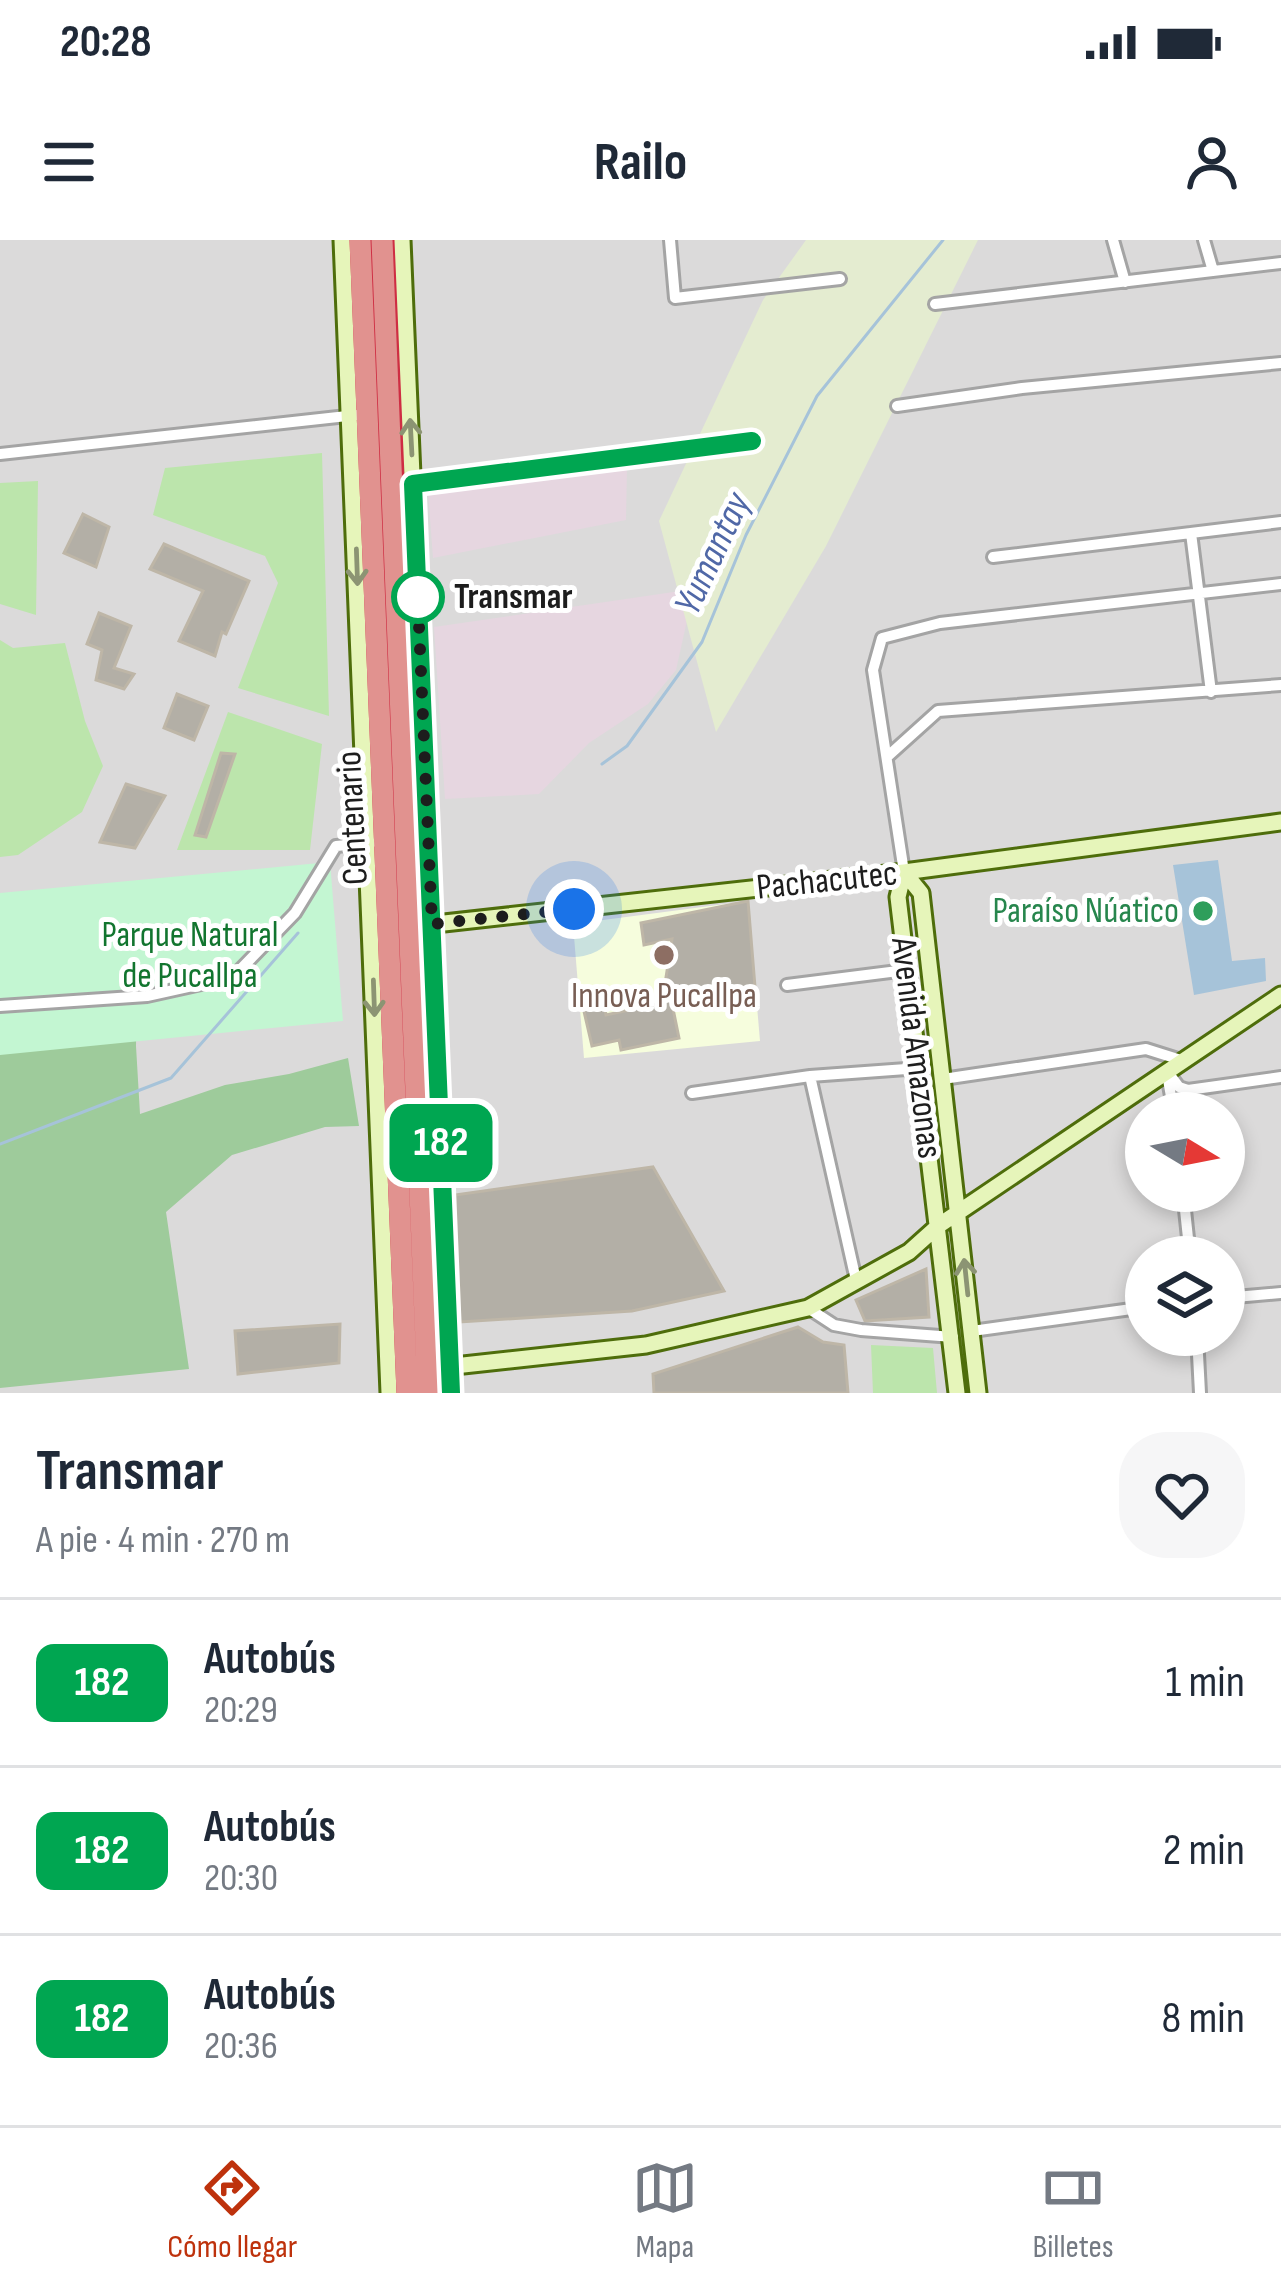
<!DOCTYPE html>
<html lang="es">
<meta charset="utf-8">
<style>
body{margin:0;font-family:"Sofia Sans Condensed",sans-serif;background:#f6f6f7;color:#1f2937;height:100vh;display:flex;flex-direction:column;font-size:45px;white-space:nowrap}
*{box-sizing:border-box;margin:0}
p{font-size:39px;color:#747a83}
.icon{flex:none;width:66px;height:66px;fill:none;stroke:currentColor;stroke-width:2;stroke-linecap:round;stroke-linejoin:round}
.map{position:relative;height:1153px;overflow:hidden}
.details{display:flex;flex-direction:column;background:#fff;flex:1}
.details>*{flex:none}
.badge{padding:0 24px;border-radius:18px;font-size:42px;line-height:78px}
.needle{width:78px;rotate:100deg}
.buttons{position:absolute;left:1125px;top:852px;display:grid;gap:24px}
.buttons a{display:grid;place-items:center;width:120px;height:120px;border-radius:50%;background:#fff;box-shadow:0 6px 18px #0003;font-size:60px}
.you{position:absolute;width:60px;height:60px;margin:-30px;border:9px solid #fff;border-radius:50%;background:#1a73e8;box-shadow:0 0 0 18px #1a73e833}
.map>.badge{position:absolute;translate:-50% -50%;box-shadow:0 0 0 6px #fff}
.round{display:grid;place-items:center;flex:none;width:126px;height:126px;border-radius:48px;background:#f6f6f7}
.headline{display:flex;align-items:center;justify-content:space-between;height:204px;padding:0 36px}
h1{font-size:57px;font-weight:700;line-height:90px}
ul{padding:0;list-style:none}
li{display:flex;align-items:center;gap:36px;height:168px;padding:0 36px;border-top:3px solid #e0e1e3}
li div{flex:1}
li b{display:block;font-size:45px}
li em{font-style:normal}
li .badge{min-width:132px;font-weight:700;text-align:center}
.status{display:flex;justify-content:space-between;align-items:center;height:84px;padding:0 60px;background:#fff;direction:ltr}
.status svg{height:33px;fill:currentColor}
header{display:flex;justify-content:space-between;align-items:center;height:156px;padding:0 36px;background:#fff;font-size:54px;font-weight:700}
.menu{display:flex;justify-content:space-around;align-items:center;height:168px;border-top:3px solid #e0e1e3;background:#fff;font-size:33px;color:#747a83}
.menu a{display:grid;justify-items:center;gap:6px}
.menu .current{color:#be320c}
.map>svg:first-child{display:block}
.residential{fill:#dbdada;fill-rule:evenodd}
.industrial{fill:#e6d6e0}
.education{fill:#f6fddd}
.farmland{fill:#e4ecd0}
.grass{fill:#bce5ac}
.forest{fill:#9ecb9b}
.park{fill:#c3f6d2}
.water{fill:#a6c3d9}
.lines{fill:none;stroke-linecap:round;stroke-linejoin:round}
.stream{stroke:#a6c3d9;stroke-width:3}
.building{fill:#b3afa6;stroke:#beb6a7;stroke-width:3}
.street-casing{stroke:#a4a4a4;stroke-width:16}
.secondary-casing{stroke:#4e6d0b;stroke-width:21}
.highway-casing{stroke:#ce2e43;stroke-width:27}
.street{stroke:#fff;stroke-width:10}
.secondary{stroke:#e6f5ba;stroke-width:15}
.highway{stroke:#e1928f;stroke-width:21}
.oneway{stroke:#8c9473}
.line-casing{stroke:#fff;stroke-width:27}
.line{stroke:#00a651;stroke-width:18}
.walk{stroke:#1d1d1d;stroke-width:12;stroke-dasharray:0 21.6}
.stop-dot{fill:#fff;stroke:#00a651;stroke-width:6}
.leisure-dot{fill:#2e9e5b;stroke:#fff;stroke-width:4.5}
.education-dot{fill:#8d6e63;stroke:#fff;stroke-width:4.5}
.labels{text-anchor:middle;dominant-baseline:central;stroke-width:10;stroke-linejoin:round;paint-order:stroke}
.stop-label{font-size:36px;font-weight:bold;fill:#1d1d1d;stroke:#fff;text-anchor:start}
.street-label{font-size:36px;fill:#1d1d1d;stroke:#fff}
.leisure-label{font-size:36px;fill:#27864d;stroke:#fff;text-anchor:end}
.park-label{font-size:36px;fill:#12752f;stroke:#fff}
.education-label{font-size:36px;fill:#785e54;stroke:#fff}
.water-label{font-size:39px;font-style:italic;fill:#5068a7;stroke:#fff}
</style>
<div class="status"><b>20:28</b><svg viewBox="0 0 49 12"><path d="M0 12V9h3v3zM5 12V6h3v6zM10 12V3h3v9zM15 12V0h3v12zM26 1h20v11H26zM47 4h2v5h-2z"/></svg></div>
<header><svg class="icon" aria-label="menu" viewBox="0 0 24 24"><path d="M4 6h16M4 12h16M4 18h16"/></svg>Railo<svg class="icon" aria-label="person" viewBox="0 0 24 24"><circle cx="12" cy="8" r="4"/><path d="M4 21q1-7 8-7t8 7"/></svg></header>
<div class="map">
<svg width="1281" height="1153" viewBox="0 0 1281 1153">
<rect width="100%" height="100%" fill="#eeede4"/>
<path class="residential" d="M 0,0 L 1281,0 L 1281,1153 L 0,1153 ZM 1146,873 L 1224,873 L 1224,951 L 1146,951 ZM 1146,1017 L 1224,1017 L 1224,1095 L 1146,1095 Z"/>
<path class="industrial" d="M 627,227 L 626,280 L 433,318 L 428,252 Z
M 694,349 L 676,430 L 648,464 L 589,503 L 539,554 L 445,559 L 434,387 Z"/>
<path class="education" d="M 748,661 L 760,801 L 584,818 L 573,684 Z"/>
<path class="farmland" d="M 806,0 L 978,0 L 826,306 L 716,492 L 659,281 L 763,60 Z"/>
<path class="grass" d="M 322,213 L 329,476 L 238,448 L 278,343 L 265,316 L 153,275 L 165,228 Z
M 38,241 L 36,375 L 0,364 L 0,243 Z
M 0,400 L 13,408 L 65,403 L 85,481 L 103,526 L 82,572 L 18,615 L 0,617 Z
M 228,472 L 322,504 L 310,610 L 177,610 Z
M 871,1105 L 933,1108 L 937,1153 L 873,1153 Z"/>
<path class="forest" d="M 138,655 L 136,806 L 140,874 L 225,845 L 289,834 L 348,818 L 359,886 L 325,887 L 232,915 L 166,972 L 189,1129 L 0,1148 L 0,667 Z"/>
<path class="park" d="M 330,622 L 343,781 L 0,815 L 0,653 Z"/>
<path class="water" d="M 1218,620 L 1232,721 L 1265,718 L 1266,741 L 1194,755 L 1173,625 Z"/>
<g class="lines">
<path class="stream" d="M 602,524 L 627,506 L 702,402 L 746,295 L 817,156 L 943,0
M 0,904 L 171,838 L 298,693"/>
</g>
<path class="building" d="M 83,274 L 109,287 L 96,327 L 64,313 Z
M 164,304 L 249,341 L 226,394 L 222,392 L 215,416 L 179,401 L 203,351 L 150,329 Z
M 99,373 L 131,386 L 114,428 L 134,434 L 124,449 L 96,440 L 102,410 L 87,404 Z
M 177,454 L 208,466 L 194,500 L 164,488 Z
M 221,513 L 235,514 L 206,597 L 195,595 Z
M 126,544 L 165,556 L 135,608 L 100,602 Z
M 748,661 L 755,747 L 670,754 L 679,798 L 621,810 L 619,800 L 592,806 L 583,767 L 604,763 L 606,775 L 662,763 L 672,699 L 644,705 L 641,683 Z
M 653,927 L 724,1051 L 632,1071 L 460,1082 L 455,955 Z
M 926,1029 L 929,1077 L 865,1081 L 856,1060 Z
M 340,1084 L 339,1123 L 238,1134 L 235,1091 Z
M 798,1087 L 823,1102 L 844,1105 L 848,1153 L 654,1153 L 653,1134 Z"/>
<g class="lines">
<g class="street-casing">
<path id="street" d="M 670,0 L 675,58 L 840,39
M 1113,0 L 1125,42
M 1204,0 L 1213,31
M 935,64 L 1281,23
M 897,166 L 1022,148 L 1281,123
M 0,214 L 356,175
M 413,245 L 752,201
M 1191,293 L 1211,452
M 993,317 L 1281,282
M 888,516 L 938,471 L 1281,445
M 904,632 L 873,430 L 882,398 L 940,383 L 1281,344
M 787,745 L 906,730
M 0,766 L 147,756 L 233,737 L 295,673 L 336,606 L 371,603
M 1167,831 L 1179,847 L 1188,850 L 1281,837
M 1167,834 L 1174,873
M 810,836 L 856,1040
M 943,839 L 1146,809 L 1184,821
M 692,853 L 810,836 L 920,828
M 1183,951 L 1190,1017
M 1224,1058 L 1281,1053
M 808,1068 L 834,1085 L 861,1090 L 953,1097
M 972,1091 L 1146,1067
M 1197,1095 L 1200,1153"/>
</g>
<g class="secondary-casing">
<path id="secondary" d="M 342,0 L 389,1153
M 402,0 L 451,1153
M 904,632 L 921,653 L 978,1153
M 904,632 L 898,657 L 957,1153
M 426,685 L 904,632 L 1281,582
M 445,1127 L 646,1105 L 808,1068 L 909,1012 L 938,986 L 1281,755"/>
</g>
<g class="highway-casing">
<path id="highway" d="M 360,0 L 407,1153
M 382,0 L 428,1153"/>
</g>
<use href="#street" class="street"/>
<use href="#secondary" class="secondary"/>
<use href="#highway" class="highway"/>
</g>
<defs><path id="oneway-shaft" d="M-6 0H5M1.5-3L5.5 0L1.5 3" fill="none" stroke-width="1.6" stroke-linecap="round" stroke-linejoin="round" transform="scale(3)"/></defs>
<g class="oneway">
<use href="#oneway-shaft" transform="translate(411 197) rotate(-93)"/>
<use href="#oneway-shaft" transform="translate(357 327) rotate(88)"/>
<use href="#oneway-shaft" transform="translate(374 758) rotate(88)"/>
<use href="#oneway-shaft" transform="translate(966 1037) rotate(-96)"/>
</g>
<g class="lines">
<g class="line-casing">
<path id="line" d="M 451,1153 L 413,244 L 752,201"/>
</g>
<use href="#line" class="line"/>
<path class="walk" d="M 418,357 L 417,340 L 432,684 L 574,669"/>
</g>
<circle class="stop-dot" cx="418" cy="357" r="24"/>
<circle class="leisure-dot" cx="1203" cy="671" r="12"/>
<circle class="education-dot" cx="664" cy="715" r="12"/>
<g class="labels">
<g class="stop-label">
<text x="454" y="357">Transmar</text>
</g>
<g class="street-label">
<text transform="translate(353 578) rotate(-93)">Centenario</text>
<text transform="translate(827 641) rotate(-6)">Pachacutec</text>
<text transform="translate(916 808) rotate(83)">Avenida Amazonas</text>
</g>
<g class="leisure-label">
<text x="1179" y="671">Paraíso Núatico</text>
</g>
<g class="park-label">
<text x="190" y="695">Parque Natural<tspan x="190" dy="41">de Pucallpa</tspan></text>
</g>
<g class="education-label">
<text x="664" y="756">Innova Pucallpa</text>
</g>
<g class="water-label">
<text transform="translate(713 314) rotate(-65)">Yumantay</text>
</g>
</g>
</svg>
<div class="buttons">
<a><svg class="needle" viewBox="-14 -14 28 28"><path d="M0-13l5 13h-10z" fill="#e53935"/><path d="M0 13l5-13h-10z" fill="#747a83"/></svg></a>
<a><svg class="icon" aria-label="layers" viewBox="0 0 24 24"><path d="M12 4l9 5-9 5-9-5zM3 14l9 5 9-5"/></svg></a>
</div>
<div class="you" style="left:574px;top:669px"></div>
<b class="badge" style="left:441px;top:903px;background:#00a651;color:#fff">182</b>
</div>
<section class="details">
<div class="headline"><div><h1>Transmar</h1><p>A pie · 4 min · 270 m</p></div><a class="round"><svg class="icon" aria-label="heart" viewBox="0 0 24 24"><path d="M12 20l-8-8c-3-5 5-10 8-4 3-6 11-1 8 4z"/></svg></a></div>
<ul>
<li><span class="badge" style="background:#00a651;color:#fff">182</span><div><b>Autobús</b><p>20:29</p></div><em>1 min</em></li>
<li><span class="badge" style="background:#00a651;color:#fff">182</span><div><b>Autobús</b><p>20:30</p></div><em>2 min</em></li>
<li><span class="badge" style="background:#00a651;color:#fff">182</span><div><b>Autobús</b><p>20:36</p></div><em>8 min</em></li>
</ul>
</section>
<nav class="menu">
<a class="current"><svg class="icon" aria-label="directions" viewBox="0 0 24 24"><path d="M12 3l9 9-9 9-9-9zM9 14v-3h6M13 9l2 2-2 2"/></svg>Cómo llegar</a>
<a><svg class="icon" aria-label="map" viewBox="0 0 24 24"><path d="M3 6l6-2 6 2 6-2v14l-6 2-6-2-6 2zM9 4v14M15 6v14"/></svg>Mapa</a>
<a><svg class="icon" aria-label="tickets" viewBox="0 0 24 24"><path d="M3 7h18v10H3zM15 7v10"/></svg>Billetes</a>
</nav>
